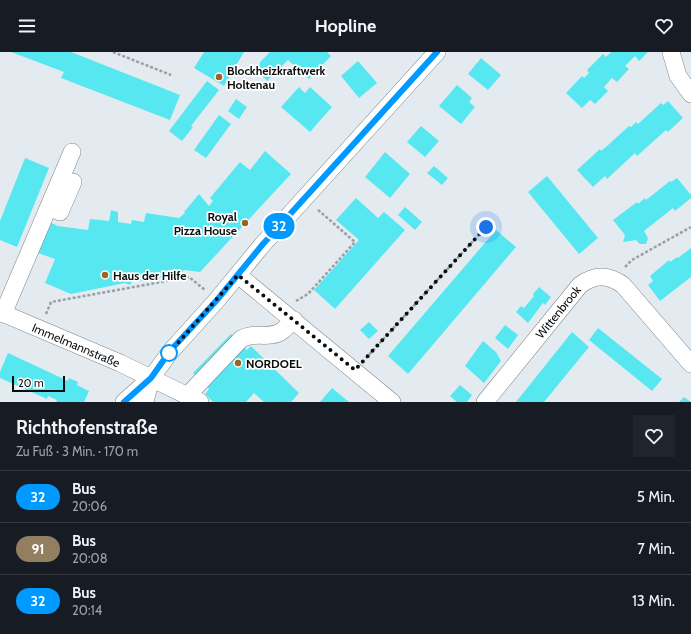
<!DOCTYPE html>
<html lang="de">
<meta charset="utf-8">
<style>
body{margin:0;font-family:Cabin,sans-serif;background:#20242c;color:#f1f3f6;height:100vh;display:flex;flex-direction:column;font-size:15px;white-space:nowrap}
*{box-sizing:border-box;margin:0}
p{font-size:13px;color:#9ea1a6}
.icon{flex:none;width:22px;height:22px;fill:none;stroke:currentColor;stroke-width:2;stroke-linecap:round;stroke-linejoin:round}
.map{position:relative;height:350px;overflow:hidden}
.side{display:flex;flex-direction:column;background:#171b24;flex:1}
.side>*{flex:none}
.badge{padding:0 8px;border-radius:13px;font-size:14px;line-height:26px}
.scale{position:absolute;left:12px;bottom:10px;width:53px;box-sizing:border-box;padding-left:4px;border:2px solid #0b0e0f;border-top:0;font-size:11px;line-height:14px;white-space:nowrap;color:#0b0e0f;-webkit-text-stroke:3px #fff;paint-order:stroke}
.you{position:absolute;width:20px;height:20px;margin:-10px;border:3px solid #fff;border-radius:50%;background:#1a73e8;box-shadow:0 0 0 6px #1a73e833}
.map>.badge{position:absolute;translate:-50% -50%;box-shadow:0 0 0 2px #fff}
.round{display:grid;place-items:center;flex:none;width:42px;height:42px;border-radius:0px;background:#20242c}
.summary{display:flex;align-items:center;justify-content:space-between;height:68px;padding:0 16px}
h1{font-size:19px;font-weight:700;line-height:30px}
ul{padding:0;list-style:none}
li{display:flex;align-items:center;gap:12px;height:52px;padding:0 16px;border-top:1px solid #363941}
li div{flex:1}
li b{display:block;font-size:15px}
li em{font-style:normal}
li .badge{min-width:44px;font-weight:700;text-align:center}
header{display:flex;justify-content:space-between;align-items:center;height:52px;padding:0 16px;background:#171b24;font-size:18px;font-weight:700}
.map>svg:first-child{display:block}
.building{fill:#57e7f0}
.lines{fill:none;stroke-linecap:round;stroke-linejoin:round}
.minor-casing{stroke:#7e8489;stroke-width:18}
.path{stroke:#999fa2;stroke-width:2.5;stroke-dasharray:3 2;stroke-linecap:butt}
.minor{stroke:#fff;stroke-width:17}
.line-casing{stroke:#fff;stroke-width:9}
.line{stroke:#09f;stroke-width:6}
.walk{stroke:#0b0e0f;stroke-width:4;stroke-dasharray:0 7.2}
.poi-dot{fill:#9d6323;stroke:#fff;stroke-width:1.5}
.stop-dot{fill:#fff;stroke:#09f;stroke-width:2}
.labels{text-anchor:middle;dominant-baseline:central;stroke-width:3.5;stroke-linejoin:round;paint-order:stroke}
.poi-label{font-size:12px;font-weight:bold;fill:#0b0e0f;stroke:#fff;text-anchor:start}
.street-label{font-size:12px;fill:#0b0e0f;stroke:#fff}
</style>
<header><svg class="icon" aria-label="menu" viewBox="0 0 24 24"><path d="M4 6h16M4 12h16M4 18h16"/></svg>Hopline<svg class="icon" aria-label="heart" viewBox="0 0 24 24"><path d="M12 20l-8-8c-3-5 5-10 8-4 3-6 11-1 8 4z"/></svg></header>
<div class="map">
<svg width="691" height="350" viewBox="0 0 691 350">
<rect width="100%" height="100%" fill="#e4ebf0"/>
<path class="building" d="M 11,0 L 71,0 L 180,43 L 170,68 L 61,26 L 64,20 Z
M 204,0 L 244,0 L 224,34 L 194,16 Z
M 270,0 L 327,0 L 331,4 L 309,27 L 288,8 L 267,29 L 258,19 L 260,10 Z
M 611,0 L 648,0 L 639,9 L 635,4 L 625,14 L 629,17 L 617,30 L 612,26 L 604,35 L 608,39 L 595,52 L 590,48 L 582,56 L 566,41 L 582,24 L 584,26 L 589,21 L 587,18 L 603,2 L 606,5 Z
M 481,6 L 501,23 L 488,38 L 468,22 Z
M 358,9 L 377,31 L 359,46 L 341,24 Z
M 207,29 L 219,38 L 191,74 L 193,75 L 182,89 L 169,79 Z
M 457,33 L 472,46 L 469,50 L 475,55 L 461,72 L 439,54 Z
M 299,35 L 305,41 L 310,35 L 332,55 L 310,80 L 281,55 Z
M 236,47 L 247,55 L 239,67 L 228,59 Z
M 668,49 L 683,66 L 668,80 L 666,78 L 637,104 L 635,101 L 607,127 L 605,124 L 593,135 L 577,118 L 600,97 L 601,99 L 607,94 L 629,74 L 631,75 L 636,70 L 638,72 L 661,51 L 663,53 Z
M 219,63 L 231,72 L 206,106 L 194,98 Z
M 421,74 L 439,89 L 425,105 L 407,90 Z
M 265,99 L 291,122 L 200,220 L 184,218 L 180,223 L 167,221 L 164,226 L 151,224 L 147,230 L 134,227 L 130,233 L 125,231 L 71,242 L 45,231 L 55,207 L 35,200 L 47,169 L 58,174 L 88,178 L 90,167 L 109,169 L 111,158 L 118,160 L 118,170 L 131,172 L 132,168 L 144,170 L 146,161 L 179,166 L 185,161 L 184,160 L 199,142 L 209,154 L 213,149 L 210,146 L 240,110 L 250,118 Z
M 385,100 L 410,122 L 390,146 L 365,125 Z
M 25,106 L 49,116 L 17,195 L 0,188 L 0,169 Z
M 434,114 L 448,126 L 442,133 L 427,121 Z
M 547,124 L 598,186 L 579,202 L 528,140 Z
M 677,126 L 691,143 L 691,146 L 675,159 L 673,156 L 644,179 L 648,186 L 646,192 L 640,192 L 636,188 L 623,190 L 625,183 L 613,168 L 637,150 L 638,152 L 645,146 L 646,148 L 670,129 L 671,130 Z
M 356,146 L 378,166 L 384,160 L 405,178 L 335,257 L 314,238 L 359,188 L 336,168 Z
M 405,155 L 422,170 L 415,178 L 398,163 Z
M 496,178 L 516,195 L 408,322 L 388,304 Z
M 691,196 L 691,225 L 660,249 L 648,233 L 653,229 L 650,224 L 669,208 L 670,210 L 677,205 L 678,206 Z
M 539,235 L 551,245 L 545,253 L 543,251 L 528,271 L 516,260 L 521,254 L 524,256 L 534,244 L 533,242 Z
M 369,270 L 378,279 L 369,287 L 360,278 Z
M 505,273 L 518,283 L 508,297 L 495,286 Z
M 598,276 L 662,327 L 652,339 L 589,288 Z
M 572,280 L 589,295 L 544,350 L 516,350 Z
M 231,282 L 247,298 L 251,294 L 299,341 L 291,350 L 264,350 L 254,341 L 246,350 L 213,350 L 205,342 L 209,337 L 193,321 Z
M 483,289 L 496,300 L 501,309 L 484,331 L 465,314 Z
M 8,301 L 68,329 L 69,326 L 78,330 L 77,333 L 89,339 L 84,350 L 56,350 L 57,348 L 48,344 L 47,347 L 0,326 L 0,320 Z
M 460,333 L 472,343 L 467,350 L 457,350 L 450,344 Z
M 332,336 L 349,350 L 320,350 Z
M 684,345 L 691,350 L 679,350 Z"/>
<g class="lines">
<g class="minor-casing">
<path id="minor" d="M 671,0 L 678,24 L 691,42
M 49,155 L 60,160 L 73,130
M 238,223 L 392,350
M 0,260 L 120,311 L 200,350
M 3,262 L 72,100
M 188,343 L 241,287 C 254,279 269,288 282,279 C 286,276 290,271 294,268
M 124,350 L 151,326 L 171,299 L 217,248 L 263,192 L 437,0
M 145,350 L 151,326
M 485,350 L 580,233 C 595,222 608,222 623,233 L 691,312"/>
</g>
<path class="path" d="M 113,0 L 171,23
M 625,215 L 632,208 L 691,175
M 296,249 L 308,242 L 355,190 L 317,157
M 46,262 L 51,250 L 189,225 L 205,238
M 366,306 L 486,175"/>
<use href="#minor" class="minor"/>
</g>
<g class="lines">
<g class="line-casing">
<path id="line" d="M 124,350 L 151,326 L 170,299 L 217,248 L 263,192 L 437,0"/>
</g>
<use href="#line" class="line"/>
<path class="walk" d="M 169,301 L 238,223 L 355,318 L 486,175"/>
</g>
<g class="poi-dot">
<circle cx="219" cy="25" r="4"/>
<circle cx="245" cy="171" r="4"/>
<circle cx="105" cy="223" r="4"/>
<circle cx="238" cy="311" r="4"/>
</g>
<circle class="stop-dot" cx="169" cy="301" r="8"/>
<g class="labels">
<g class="poi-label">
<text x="227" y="18">Blockheizkraftwerk<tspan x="227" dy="14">Holtenau</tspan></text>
<text x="237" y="164" text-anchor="end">Royal<tspan x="237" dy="14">Pizza House</tspan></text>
<text x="113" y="223">Haus der Hilfe</text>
<text x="246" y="311">NORDOEL</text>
</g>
<g class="street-label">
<text transform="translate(558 260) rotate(-51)">Wittenbrook</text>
<text transform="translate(76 293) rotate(23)">Immelmannstraße</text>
</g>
</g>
</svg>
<div class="scale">20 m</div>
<div class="you" style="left:486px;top:175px"></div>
<b class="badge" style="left:279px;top:174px;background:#09f;color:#fff">32</b>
</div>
<section class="side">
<div class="summary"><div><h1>Richthofenstraße</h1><p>Zu Fuß · 3 Min. · 170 m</p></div><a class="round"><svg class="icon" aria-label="heart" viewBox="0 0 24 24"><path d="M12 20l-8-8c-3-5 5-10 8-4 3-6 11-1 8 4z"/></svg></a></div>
<ul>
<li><span class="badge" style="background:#09f;color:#fff">32</span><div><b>Bus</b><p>20:06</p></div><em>5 Min.</em></li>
<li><span class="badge" style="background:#947e62;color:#fff">91</span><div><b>Bus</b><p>20:08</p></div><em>7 Min.</em></li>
<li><span class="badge" style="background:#09f;color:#fff">32</span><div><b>Bus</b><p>20:14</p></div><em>13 Min.</em></li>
</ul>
</section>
